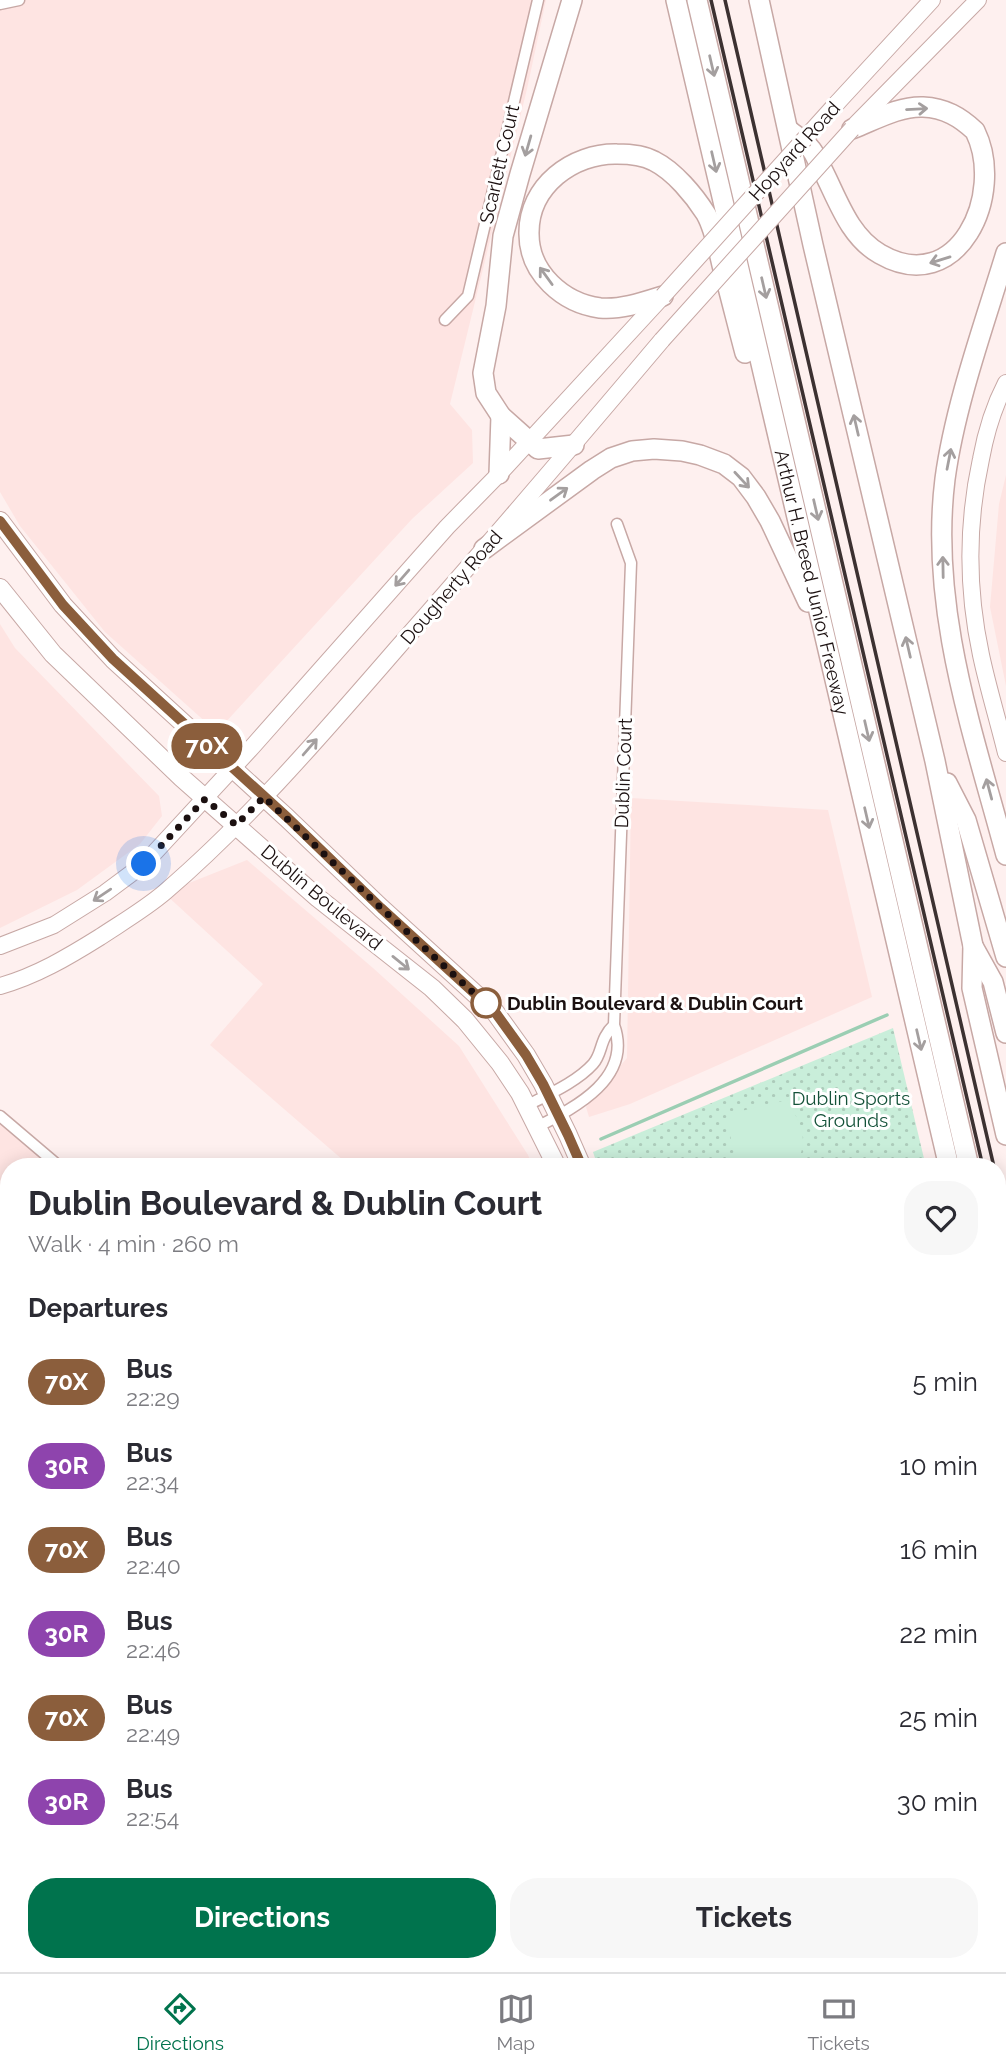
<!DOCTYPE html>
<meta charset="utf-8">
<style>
body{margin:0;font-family:Raleway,sans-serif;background:#f7f7f7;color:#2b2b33;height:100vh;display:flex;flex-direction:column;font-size:26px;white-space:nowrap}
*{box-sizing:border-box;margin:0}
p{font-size:23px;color:#7c7c81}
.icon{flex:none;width:38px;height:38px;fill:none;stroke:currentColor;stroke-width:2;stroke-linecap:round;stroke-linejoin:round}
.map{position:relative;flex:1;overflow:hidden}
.details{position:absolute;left:0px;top:1158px;width:1006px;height:814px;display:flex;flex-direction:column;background:#fff;border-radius:28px 28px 0 0;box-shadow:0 4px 18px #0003}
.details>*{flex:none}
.badge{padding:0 14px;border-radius:23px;font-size:24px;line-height:46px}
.you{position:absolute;width:35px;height:35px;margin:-18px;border:5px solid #fff;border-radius:50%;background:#1a73e8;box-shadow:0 0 0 10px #1a73e833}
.map>.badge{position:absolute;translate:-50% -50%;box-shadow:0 0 0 4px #fff}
h2{padding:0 28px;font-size:26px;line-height:63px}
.round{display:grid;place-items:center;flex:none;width:74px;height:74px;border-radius:28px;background:#f7f7f7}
.headline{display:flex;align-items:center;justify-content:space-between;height:119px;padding:0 28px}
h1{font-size:33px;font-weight:700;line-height:52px}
.cta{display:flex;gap:14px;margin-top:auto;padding:14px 28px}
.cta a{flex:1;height:80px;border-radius:28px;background:#00734d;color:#fff;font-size:28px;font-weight:700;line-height:80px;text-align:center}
.cta a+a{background:#f7f7f7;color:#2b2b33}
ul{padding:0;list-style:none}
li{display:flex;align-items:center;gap:21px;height:84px;padding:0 28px}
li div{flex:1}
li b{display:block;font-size:26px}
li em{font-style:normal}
li .badge{min-width:77px;font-weight:700;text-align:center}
.tab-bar{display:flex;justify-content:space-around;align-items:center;height:98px;border-top:2px solid #e1e1e2;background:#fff;font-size:19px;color:#7c7c81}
.tab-bar a{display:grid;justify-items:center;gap:4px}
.tab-bar .selected{color:#00734d}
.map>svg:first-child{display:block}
.built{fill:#fee4e2}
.green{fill:url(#green-dots)}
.pitch{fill:#c9eeda}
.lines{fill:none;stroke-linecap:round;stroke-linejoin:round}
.stream{stroke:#9bceb3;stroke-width:3.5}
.street-casing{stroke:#c7a8a5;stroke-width:13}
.secondary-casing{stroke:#c7a8a5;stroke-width:18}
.primary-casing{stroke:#c7a8a5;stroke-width:20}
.highway-casing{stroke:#c7a8a5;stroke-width:22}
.street{stroke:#fff;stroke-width:10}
.secondary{stroke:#fff;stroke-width:16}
.primary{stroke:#fff;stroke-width:18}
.highway{stroke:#fff;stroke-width:19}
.rail{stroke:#3c3131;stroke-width:3.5}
.secondary-bridge-casing{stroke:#c7a8a5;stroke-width:18;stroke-linecap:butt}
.secondary-bridge{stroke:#fff;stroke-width:16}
.oneway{stroke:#a49f9f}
.line-casing{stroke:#fff;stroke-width:16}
.line{stroke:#8b5e3c;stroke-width:10}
.walk{stroke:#1b1010;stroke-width:7;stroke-dasharray:0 12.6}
.stop-dot{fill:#fff;stroke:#8b5e3c;stroke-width:3.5}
.labels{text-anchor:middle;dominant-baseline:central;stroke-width:6;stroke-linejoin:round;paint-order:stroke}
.street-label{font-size:19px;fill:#1b1010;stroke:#fff}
.stop-label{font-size:19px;font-weight:bold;fill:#1b1010;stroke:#fff;text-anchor:start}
.park-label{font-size:19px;fill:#145239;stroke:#fff}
</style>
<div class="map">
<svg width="1006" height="1972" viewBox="0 0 1006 1972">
<defs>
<pattern id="green-dots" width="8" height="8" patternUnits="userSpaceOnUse" patternTransform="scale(1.75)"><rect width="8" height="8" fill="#c9eeda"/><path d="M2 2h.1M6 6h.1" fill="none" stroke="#accbba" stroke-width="1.8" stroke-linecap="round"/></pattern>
</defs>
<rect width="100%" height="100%" fill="#fef0ef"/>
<path class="built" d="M 0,0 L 546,0 L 527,89 L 450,404 L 472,430 L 473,463 L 412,519 L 224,724 L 209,725 L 105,632 L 20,526 L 0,492 Z
M 1006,475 L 1006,686 L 990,607 L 999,504 Z
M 0,624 L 15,648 L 159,796 L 162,816 L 140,844 L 77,890 L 0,928 Z
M 631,798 L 828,810 L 872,997 L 630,1104 L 589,1117 L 586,1107 L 627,1058 Z
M 247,860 L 373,968 L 459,1046 L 528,1155 L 533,1167 L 351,1167 L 210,1045 L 263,984 L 164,893 Z
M 0,1116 L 60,1167 L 9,1167 L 9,1964 L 560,1964 L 560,1972 L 0,1972 Z"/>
<path class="green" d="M 893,1028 L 926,1167 L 598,1167 L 593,1152 Z
M 998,1481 L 1006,1519 L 1006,1840 L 998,1846 Z
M 817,1964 L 993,1964 L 981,1972 L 825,1972 Z"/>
<path class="pitch" d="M 787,1100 C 801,1124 811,1141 794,1167 L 738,1167 L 727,1123 L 733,1113 Z
M 1006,1751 L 1006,1811 L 998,1813 L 998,1752 Z"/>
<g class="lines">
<path class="stream" d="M 601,1139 L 887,1015"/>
<g class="street-casing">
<path id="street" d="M 0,4 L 19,0
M 445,320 L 468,296 L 538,0
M 526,1106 C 547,1095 577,1082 593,1064 C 603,1053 599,1039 614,1025
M 0,1116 L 60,1167
M 537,1127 C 576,1107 633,1078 614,1025 L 631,563 L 617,524
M 0,1778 L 9,1779
M 794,1964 L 802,1972"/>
</g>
<g class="secondary-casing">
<path id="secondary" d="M 837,103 L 932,0
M 856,124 L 978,0
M 1006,383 C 993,408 986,432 981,459 C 967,523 967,590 981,655 C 988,688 998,720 1006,753
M 0,946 L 54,925 L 105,893 L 144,864 L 253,746 L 447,527 L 499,474 L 663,296
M 0,986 C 36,976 68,957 100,937 C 121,923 145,909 165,892 C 251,818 325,731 399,646 C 488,545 575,443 662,340"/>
</g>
<g class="primary-casing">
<path id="primary" d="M 0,521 L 63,605 L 113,659 L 287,818 L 381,908 L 495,1012 L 526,1055 L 543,1084 L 568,1135 L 582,1167
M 0,588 L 53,654 L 182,778 L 318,898 L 432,988 L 465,1020 L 500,1063 L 520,1093 L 557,1167
M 560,1972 L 560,1964
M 586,1972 L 586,1964"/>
</g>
<g class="highway-casing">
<g id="highway">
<path d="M 572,0 L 520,174 L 503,236 L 496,306 L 483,373 L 486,393 L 501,416 L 538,449 L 574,445"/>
<path id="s1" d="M 676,0 L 949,1167"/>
<path d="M 697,0 L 969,1167"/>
<path d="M 759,0 L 813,245 L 935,761 L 973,946 L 972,988 L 1006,1135"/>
<path d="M 790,131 C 796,136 805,141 810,148 C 815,153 817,161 821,167 C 837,197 848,236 880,254 C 958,299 1006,194 975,131 C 960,117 945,108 923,107 C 899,106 875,120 852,129"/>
<path d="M 1006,253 C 984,325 955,405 945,479 C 929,608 973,732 1006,855"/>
<path d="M 663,296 C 644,302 621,310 600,308 C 563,303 529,273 529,234 C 528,186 573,153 617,154 C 629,154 643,155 654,161 C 674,171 694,195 706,214 C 714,228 718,248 722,265 C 730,294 737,323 745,353"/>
<path d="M 499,474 L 501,416"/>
<path d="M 484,549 L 592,470 L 611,458 L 632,451 L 654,449 L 682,451 L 700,455 L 724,464 L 741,477 L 756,497 L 770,521 L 808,602"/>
<path d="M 947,783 L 966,820 L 1006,957"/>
<path d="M 973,946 L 993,982 L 1006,1033"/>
<path d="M 998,1287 L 1006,1323"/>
<path d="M 998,1376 L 1006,1413"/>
</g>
</g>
<use href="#street" class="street"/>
<use href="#secondary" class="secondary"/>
<use href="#primary" class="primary"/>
<use href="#highway" class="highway"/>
<path class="rail" d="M 711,0 L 983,1167
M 725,0 L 994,1167
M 998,1181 L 1006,1217
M 998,1228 L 1006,1264"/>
<g class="secondary-bridge-casing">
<path id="secondary-bridge" d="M 663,296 L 837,103
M 662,340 L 852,129"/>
</g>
<use href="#secondary-bridge" class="secondary-bridge"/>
</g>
<defs><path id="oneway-shaft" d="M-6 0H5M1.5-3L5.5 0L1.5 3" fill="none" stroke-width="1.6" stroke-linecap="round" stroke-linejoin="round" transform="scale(1.75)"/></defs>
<g class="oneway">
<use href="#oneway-shaft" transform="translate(712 66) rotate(77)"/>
<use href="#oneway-shaft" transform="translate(917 109) rotate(-3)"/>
<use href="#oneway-shaft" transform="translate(528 146) rotate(106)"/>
<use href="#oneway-shaft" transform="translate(714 162) rotate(77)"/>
<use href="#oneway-shaft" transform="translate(940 260) rotate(163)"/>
<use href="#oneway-shaft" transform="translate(546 276) rotate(-126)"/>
<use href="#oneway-shaft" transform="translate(764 288) rotate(77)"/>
<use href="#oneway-shaft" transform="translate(856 425) rotate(-103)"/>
<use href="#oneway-shaft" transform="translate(949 459) rotate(-79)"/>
<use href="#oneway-shaft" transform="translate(742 480) rotate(47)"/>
<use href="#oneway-shaft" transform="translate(559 494) rotate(-36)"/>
<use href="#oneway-shaft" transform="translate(816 510) rotate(77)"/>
<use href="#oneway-shaft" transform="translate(943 567) rotate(-91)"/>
<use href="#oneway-shaft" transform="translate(402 578) rotate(131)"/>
<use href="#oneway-shaft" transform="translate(908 647) rotate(-103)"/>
<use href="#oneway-shaft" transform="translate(867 731) rotate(77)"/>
<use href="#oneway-shaft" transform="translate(310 747) rotate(-49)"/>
<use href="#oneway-shaft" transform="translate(989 789) rotate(-105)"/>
<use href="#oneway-shaft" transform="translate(867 818) rotate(77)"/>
<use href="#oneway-shaft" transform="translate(102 895) rotate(146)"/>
<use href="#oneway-shaft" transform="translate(401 963) rotate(39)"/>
<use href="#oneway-shaft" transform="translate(919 1040) rotate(77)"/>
</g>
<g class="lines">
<g class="line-casing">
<path id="line" d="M 0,521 L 63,605 L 113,659 L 288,818 L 381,908 L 495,1012 L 526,1055 L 543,1084 L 568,1135 L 582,1167"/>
</g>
<use href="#line" class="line"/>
<path class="walk" d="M 144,864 L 205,799 L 236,825 L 264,797 L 381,908 L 490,1008 L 486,1003"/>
</g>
<circle class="stop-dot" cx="486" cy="1003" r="14"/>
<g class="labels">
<g class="street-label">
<text transform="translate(794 151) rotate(-48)">Hopyard Road</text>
<text transform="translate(499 164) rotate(-77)">Scarlett Court</text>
<text stroke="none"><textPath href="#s1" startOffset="598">Arthur H. Breed Junior Freeway</textPath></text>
<text transform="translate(451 587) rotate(-49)">Dougherty Road</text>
<text transform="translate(623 773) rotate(-88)">Dublin Court</text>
<text transform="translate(322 897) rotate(40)">Dublin Boulevard</text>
</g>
<g class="stop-label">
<text x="507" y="1003">Dublin Boulevard &amp; Dublin Court</text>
</g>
<g class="park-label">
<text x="851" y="1098">Dublin Sports<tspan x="851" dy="22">Grounds</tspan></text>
</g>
</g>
</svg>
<div class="you" style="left:144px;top:864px"></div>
<b class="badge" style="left:207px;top:746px;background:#8b5e3c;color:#fff">70X</b>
<section class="details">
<div class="headline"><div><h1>Dublin Boulevard &amp; Dublin Court</h1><p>Walk · 4 min · 260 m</p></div><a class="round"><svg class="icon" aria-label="heart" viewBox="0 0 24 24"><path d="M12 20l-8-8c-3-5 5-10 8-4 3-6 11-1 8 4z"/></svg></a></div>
<h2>Departures</h2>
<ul>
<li><span class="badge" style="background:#8b5e3c;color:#fff">70X</span><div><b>Bus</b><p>22:29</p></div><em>5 min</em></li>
<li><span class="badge" style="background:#8e44ad;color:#fff">30R</span><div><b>Bus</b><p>22:34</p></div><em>10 min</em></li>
<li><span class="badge" style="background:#8b5e3c;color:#fff">70X</span><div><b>Bus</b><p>22:40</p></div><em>16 min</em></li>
<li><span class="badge" style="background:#8e44ad;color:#fff">30R</span><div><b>Bus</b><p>22:46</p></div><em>22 min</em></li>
<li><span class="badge" style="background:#8b5e3c;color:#fff">70X</span><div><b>Bus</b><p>22:49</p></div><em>25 min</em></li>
<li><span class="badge" style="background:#8e44ad;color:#fff">30R</span><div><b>Bus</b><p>22:54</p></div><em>30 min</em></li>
</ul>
<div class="cta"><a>Directions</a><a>Tickets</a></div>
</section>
</div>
<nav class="tab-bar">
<a class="selected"><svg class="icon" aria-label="directions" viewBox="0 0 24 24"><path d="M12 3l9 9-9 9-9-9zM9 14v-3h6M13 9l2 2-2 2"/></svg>Directions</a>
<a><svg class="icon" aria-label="map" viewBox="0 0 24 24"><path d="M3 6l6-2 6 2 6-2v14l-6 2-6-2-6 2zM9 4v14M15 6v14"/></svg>Map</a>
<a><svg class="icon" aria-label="tickets" viewBox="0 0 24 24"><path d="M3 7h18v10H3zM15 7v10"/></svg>Tickets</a>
</nav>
